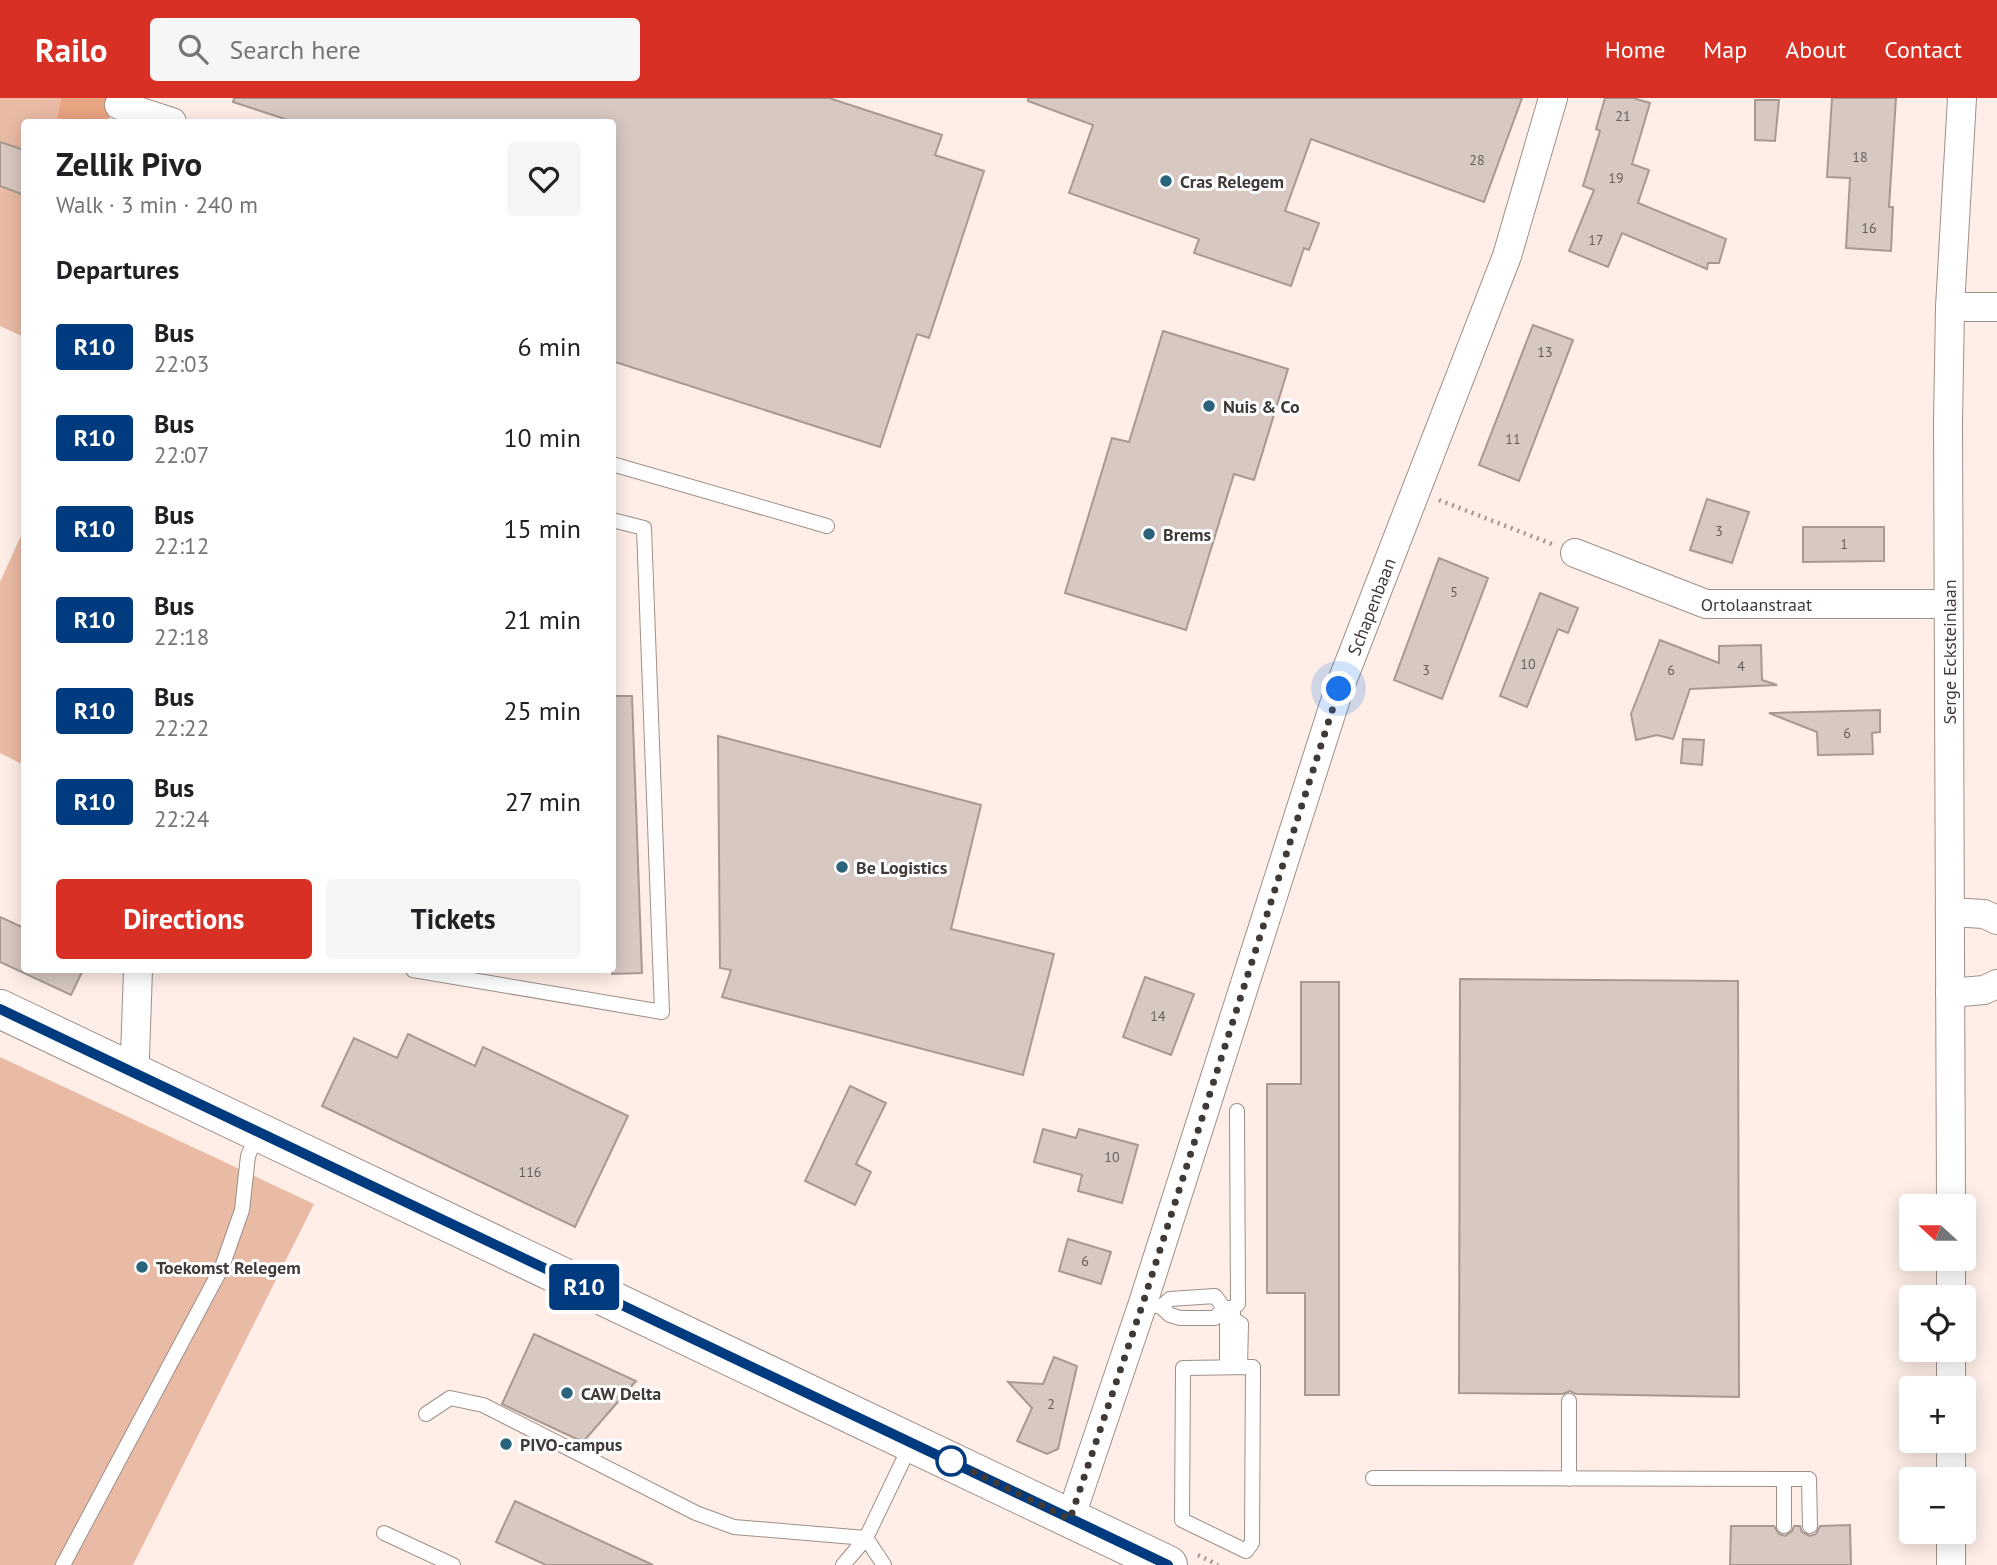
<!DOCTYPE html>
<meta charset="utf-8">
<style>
body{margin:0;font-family:"PT Sans",sans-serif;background:#f6f6f6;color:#202124;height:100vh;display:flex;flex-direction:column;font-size:26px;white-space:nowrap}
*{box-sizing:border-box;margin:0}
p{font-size:23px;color:#757577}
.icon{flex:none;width:38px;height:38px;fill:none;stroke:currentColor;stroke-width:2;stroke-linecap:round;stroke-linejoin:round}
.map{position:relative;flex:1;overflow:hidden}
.panel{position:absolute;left:21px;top:21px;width:595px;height:854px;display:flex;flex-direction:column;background:#fff;border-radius:7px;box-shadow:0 4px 18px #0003}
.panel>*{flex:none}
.badge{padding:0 14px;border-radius:5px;font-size:24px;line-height:46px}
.needle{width:46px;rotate:291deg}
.fabs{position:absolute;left:1899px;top:1096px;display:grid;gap:14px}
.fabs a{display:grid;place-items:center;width:77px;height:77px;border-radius:7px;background:#fff;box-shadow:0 4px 18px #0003;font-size:35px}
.you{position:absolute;width:35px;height:35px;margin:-18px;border:5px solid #fff;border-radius:50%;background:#1a73e8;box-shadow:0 0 0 10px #1a73e833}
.map>.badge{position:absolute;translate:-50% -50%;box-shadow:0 0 0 4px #fff}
h2{padding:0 35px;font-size:26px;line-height:63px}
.round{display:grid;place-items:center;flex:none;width:74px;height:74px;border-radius:7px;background:#f6f6f6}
.headline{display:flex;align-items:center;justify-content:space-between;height:119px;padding:0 35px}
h1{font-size:33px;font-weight:800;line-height:52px}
.primary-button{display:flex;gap:14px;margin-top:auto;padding:14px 35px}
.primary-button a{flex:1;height:80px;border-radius:7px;background:#d93025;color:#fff;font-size:28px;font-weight:800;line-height:80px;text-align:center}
.primary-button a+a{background:#f6f6f6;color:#202124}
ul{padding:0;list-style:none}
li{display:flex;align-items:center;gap:21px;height:91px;padding:0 35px}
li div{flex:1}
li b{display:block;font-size:26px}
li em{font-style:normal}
li .badge{min-width:77px;font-weight:700;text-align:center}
header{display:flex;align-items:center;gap:42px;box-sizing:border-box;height:98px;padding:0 35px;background:#d93025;color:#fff}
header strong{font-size:33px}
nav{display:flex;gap:38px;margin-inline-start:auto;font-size:24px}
.search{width:490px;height:63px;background:#f6f6f6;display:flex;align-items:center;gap:18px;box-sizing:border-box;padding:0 24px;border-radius:7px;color:#757577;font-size:26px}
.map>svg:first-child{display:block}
.green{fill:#e9bba4}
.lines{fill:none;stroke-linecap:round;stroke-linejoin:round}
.river{stroke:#e9a482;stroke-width:51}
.building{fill:#d7c8c1;stroke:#a79992;stroke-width:2}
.lane-casing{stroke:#9d8f89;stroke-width:16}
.street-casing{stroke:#9d8f89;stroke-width:30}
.secondary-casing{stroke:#9d8f89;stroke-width:40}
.path{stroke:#9f948f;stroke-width:4.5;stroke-dasharray:2 5;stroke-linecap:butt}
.lane{stroke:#fff;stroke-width:14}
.street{stroke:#fff;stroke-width:28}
.secondary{stroke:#fff;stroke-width:38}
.line-casing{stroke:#fff;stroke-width:16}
.line{stroke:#003b80;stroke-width:10}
.walk{stroke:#403a37;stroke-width:7;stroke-dasharray:0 12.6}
.poi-dot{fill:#29647c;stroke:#fff;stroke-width:2.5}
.stop-dot{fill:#fff;stroke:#003b80;stroke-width:3.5}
.labels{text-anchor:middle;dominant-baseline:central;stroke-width:6;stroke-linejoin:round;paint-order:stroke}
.number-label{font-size:14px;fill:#665e5a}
.poi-label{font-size:18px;font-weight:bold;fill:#403a37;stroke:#fff;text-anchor:start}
.street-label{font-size:18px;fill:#403a37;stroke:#fff}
</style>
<header>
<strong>Railo</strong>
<div class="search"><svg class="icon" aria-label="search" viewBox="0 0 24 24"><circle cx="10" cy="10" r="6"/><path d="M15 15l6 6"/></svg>Search here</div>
<nav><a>Home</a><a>Map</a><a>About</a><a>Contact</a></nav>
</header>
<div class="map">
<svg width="1997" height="1467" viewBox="0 0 1997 1467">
<rect width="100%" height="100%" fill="#feeee7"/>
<path class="green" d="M 0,0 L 63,0 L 60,24 L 24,24 L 24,239 L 0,228 Z
M 24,431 L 24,667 L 0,655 L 0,484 Z
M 0,959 L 314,1106 L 133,1467 L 0,1467 Z"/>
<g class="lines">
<path class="river" d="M 83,24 L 87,0"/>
</g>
<path class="building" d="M 234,0 L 829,0 L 942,37 L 935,57 L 984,73 L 929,240 L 917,236 L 880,349 L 612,263 L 612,24 L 294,24 L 233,4 Z
M 1028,0 L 1522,0 L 1484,104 L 1311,41 L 1285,113 L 1319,125 L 1309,152 L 1304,150 L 1291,188 L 1194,155 L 1199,141 L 1069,95 L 1093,27 L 1028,3 Z
M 1605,0 L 1633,0 L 1650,5 L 1632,66 L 1649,72 L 1638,105 L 1726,141 L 1719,165 L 1708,165 L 1707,171 L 1622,135 L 1608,169 L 1569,153 L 1594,92 L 1583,88 L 1600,33 L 1596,31 Z
M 1832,0 L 1896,0 L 1889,109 L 1893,109 L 1891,153 L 1846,150 L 1850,80 L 1827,79 Z
M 1755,2 L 1779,2 L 1775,43 L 1755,42 Z
M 0,44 L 24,52 L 24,97 L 0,88 Z
M 1533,227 L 1573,242 L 1519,383 L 1479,367 Z
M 1163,233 L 1288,271 L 1254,382 L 1234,376 L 1186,532 L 1065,495 L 1112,340 L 1129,344 Z
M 1707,401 L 1749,414 L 1732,465 L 1690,452 Z
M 1803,429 L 1884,429 L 1884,463 L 1803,464 Z
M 1439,460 L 1488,480 L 1442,601 L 1394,582 Z
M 1540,495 L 1578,510 L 1568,535 L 1558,531 L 1527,609 L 1500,598 Z
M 1660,542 L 1719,565 L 1719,548 L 1761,547 L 1762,582 L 1777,587 L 1690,591 L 1673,641 L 1657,637 L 1636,642 L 1631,616 Z
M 612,598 L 632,598 L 642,875 L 612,876 Z
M 1880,612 L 1880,634 L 1872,635 L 1873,656 L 1818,657 L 1817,634 L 1769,615 Z
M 718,638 L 981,707 L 951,831 L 1054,856 L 1023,977 L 722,899 L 731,872 L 720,870 Z
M 1683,641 L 1704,642 L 1702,667 L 1681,665 Z
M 0,819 L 24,830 L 24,872 L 83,872 L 71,897 L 0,864 Z
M 1145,879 L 1194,896 L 1171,957 L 1123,939 Z
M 1460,881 L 1738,883 L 1739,1299 L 1576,1296 L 1570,1293 L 1562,1296 L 1459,1295 Z
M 1301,884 L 1339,884 L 1339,1297 L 1305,1297 L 1305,1195 L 1267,1195 L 1267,986 L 1301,986 Z
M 408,936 L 475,968 L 483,949 L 628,1018 L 575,1129 L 322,1008 L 354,940 L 397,960 Z
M 850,988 L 886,1005 L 856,1066 L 871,1074 L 855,1107 L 805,1083 Z
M 1043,1031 L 1076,1040 L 1079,1031 L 1138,1047 L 1122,1105 L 1078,1093 L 1082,1077 L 1034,1064 Z
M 1068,1141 L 1111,1154 L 1101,1186 L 1059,1173 Z
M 534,1236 L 636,1283 L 583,1344 L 502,1306 Z
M 1054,1259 L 1077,1268 L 1058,1351 L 1047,1356 L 1017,1343 L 1032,1310 L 1008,1284 L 1043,1286 Z
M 515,1403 L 653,1467 L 546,1467 L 496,1444 Z
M 1850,1427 L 1851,1467 L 1730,1467 L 1731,1428 L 1774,1428 L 1779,1436 L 1785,1438 L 1792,1433 L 1794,1428 L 1800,1428 L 1802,1434 L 1810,1438 L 1816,1436 L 1820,1428 Z"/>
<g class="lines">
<g class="lane-casing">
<path id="lane" d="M 612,366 L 827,428
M 413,872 L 662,914 L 644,430 L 612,422
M 1143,1205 L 1161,1209 L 1170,1217 L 1180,1220 L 1215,1220 L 1224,1210 L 1233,1210 L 1238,1206 L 1237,1013
M 1161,1209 L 1170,1201 L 1215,1198 L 1224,1210
M 1233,1221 L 1241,1226 L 1240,1269
M 1227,1269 L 1227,1226 L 1233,1221 L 1233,1210
M 1253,1269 L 1252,1445 L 1246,1453 L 1182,1422 L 1183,1270 Z
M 1569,1303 L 1569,1381
M 426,1316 L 450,1300 L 483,1307 L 696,1415 L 734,1429 L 866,1440 L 884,1467
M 1373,1380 L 1809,1381 L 1810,1428
M 1784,1381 L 1784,1428
M 384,1435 L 453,1467
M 63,1467 L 222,1169 L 242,1112 L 248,1058 L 258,1034
M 843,1467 L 866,1440 L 911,1346"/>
</g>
<g class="street-casing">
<g id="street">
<path d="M 119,7 L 172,24"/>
<path d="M 1950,209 L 1997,209"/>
<path id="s1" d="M 1575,455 L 1706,506 L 1948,506"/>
<path d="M 1951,814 L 1984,816 L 1997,822"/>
<path d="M 1950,895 L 1984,892 L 1997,886"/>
<path d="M 130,973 L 135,958 L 138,872"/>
<path d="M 1951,1108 L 1948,324 L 1950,209 L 1962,0"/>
<path d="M 1951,1160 L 1951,1199"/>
<path d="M 1951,1251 L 1951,1290"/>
<path d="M 1951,1342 L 1951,1381"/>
<path id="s2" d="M 1070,1421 L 1143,1205 L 1339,591 L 1507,158 L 1553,0"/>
<path d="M 1951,1433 L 1951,1467"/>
</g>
</g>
<g class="secondary-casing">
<path id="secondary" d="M 0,911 L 1168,1467"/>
</g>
<path class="path" d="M 1439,402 L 1552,446
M 1198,1457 L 1218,1467"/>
<use href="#lane" class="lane"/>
<use href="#street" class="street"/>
<use href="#secondary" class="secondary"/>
</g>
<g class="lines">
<g class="line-casing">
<path id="line" d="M 0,911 L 1168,1467"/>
</g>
<use href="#line" class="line"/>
<path class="walk" d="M 951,1363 L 1070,1421 L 1143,1205 L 1339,591"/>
</g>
<g class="poi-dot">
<circle cx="1166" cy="83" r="7"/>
<circle cx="1209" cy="308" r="7"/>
<circle cx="1149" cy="436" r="7"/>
<circle cx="842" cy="769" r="7"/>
<circle cx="142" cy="1169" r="7"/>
<circle cx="567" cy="1295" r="7"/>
<circle cx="506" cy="1346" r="7"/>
</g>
<circle class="stop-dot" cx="951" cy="1363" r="14"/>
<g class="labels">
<g class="number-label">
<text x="1623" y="18">21</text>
<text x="1860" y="59">18</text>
<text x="1477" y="62">28</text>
<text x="1616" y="80">19</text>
<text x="1869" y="130">16</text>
<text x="1596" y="142">17</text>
<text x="1545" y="254">13</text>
<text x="1513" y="341">11</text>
<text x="1719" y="433">3</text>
<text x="1844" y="446">1</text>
<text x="1454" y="494">5</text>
<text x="1528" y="566">10</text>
<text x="1741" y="568">4</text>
<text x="1426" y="572">3</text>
<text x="1671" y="572">6</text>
<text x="1847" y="635">6</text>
<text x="1158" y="918">14</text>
<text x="1112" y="1059">10</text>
<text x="530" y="1074">116</text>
<text x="1085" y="1163">6</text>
<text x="1051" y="1306">2</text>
</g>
<g class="poi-label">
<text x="1180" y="83">Cras Relegem</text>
<text x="1223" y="308">Nuis &amp; Co</text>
<text x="1163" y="436">Brems</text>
<text x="856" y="769">Be Logistics</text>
<text x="156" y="1169">Toekomst Relegem</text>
<text x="581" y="1295">CAW Delta</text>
<text x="520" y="1346">PIVO-campus</text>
</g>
<g class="street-label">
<text stroke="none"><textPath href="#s1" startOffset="191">Ortolaanstraat</textPath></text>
<text stroke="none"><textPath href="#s2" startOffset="961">Schapenbaan</textPath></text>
<text transform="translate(1949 554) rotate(-90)">Serge Ecksteinlaan</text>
</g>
</g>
</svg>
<div class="fabs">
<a><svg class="needle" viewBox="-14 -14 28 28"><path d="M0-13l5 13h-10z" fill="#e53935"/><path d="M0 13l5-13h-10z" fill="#757577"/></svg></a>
<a><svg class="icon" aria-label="locate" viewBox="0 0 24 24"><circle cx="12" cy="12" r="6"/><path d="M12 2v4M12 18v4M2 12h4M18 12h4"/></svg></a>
<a>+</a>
<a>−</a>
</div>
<div class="you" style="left:1339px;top:591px"></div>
<b class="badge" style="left:584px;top:1189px;background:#003b80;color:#fff">R10</b>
<section class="panel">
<div class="headline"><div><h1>Zellik Pivo</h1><p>Walk · 3 min · 240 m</p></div><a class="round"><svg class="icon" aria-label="heart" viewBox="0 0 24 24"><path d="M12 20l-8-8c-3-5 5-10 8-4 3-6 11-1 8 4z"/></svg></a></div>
<h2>Departures</h2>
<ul>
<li><span class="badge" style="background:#003b80;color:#fff">R10</span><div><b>Bus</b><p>22:03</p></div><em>6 min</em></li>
<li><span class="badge" style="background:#003b80;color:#fff">R10</span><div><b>Bus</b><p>22:07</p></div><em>10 min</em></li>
<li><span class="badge" style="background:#003b80;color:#fff">R10</span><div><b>Bus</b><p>22:12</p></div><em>15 min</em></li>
<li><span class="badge" style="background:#003b80;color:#fff">R10</span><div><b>Bus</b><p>22:18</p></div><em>21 min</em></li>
<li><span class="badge" style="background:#003b80;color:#fff">R10</span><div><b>Bus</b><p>22:22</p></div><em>25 min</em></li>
<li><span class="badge" style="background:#003b80;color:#fff">R10</span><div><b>Bus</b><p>22:24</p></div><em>27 min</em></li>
</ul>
<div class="primary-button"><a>Directions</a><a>Tickets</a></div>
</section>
</div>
